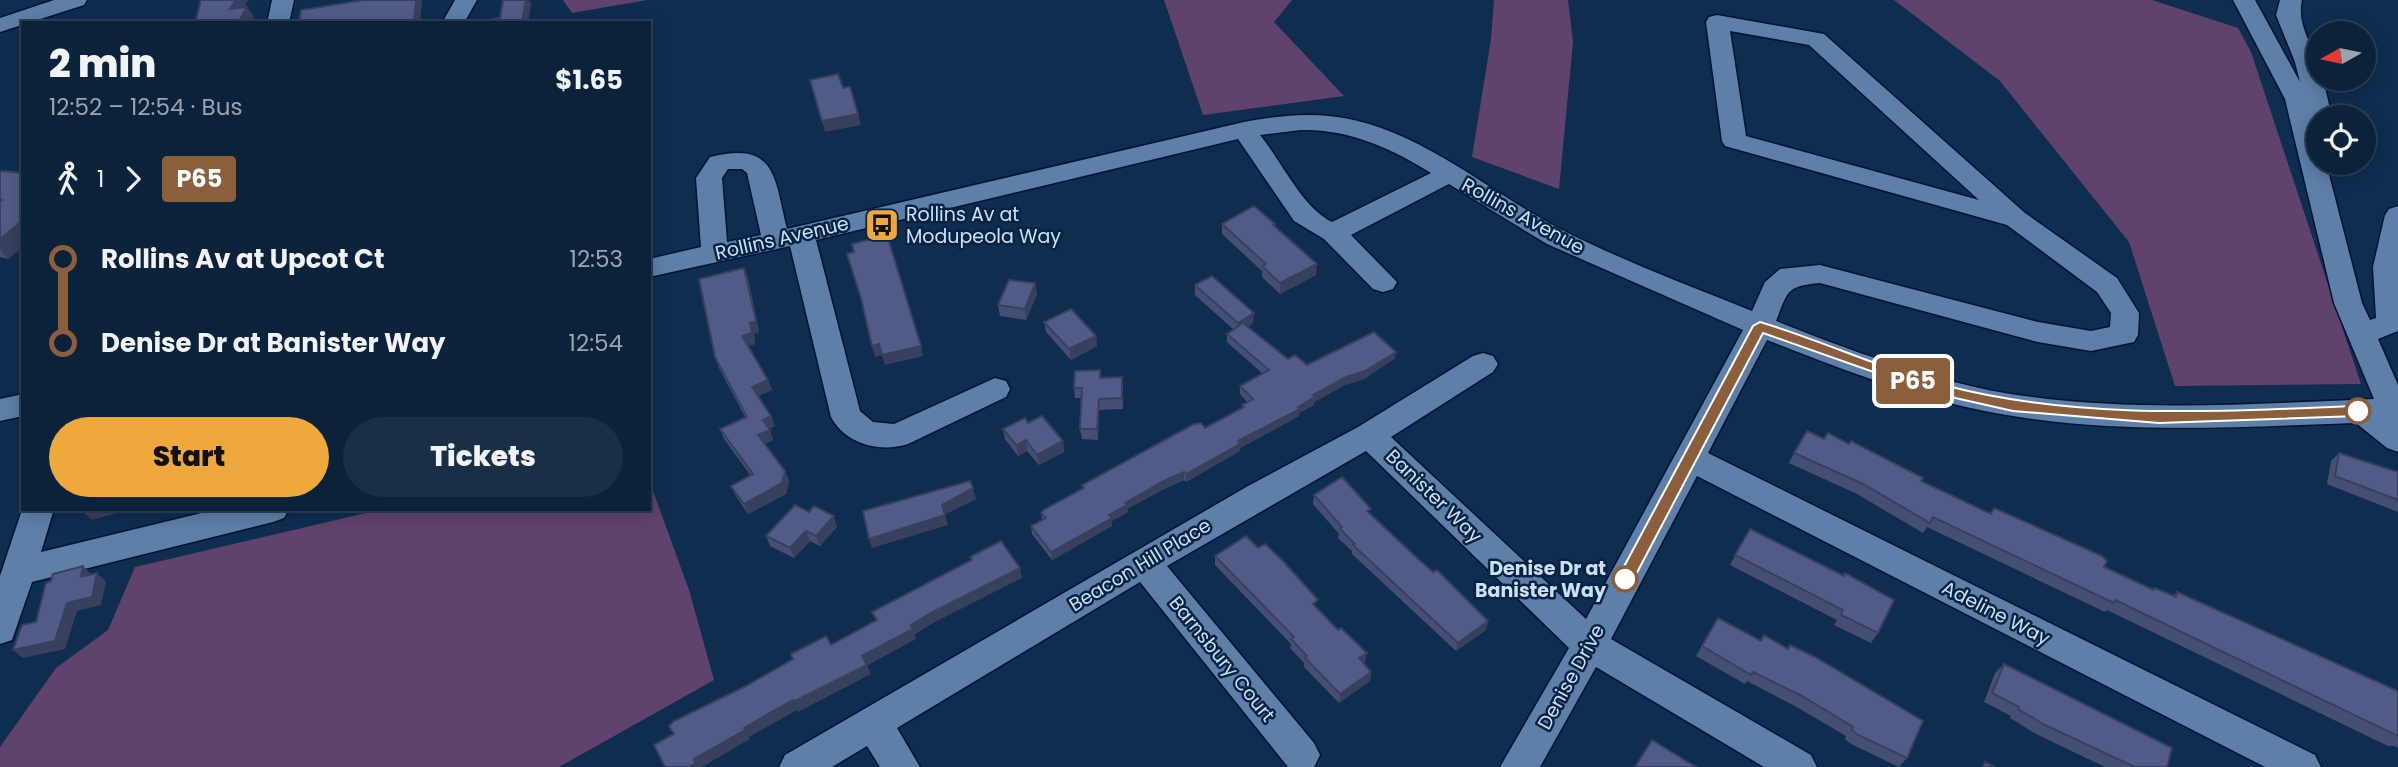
<!DOCTYPE html>
<meta charset="utf-8">
<style>
body{margin:0;font-family:Poppins,sans-serif;background:#192f46;color:#f1f3f6;height:100vh;display:flex;flex-direction:column;font-size:26px;white-space:nowrap}
*{box-sizing:border-box;margin:0}
p{font-size:23px;color:#9aa4af}
.icon{flex:none;width:38px;height:38px;fill:none;stroke:currentColor;stroke-width:2;stroke-linecap:round;stroke-linejoin:round}
.map{position:relative;flex:1;overflow:hidden}
.details{position:absolute;left:21px;top:21px;width:630px;height:490px;display:flex;flex-direction:column;background:#0b223b;border-radius:0px;box-shadow:0 4px 18px #0003,0 0 0 2px #2b3f55}
.details>*{flex:none}
.badge{padding:0 14px;border-radius:5px;font-size:24px;line-height:46px}
.needle{width:46px;rotate:261deg}
.tools{position:absolute;left:2306px;top:21px;display:grid;gap:14px}
.tools a{display:grid;place-items:center;width:70px;height:70px;border-radius:50%;background:#0b223b;box-shadow:0 4px 18px #0003,0 0 0 2px #2b3f55;font-size:35px}
.map>.badge{position:absolute;translate:-50% -50%;box-shadow:0 0 0 4px #fff}
.legs{display:flex;align-items:center;gap:10px;height:77px;padding:0 28px;font-size:23px}
.legs p{margin-inline-start:auto}
.summary{display:flex;align-items:center;justify-content:space-between;height:119px;padding:0 28px}
h1{font-size:38px;font-weight:800;line-height:52px}
.action{display:flex;gap:14px;margin-top:auto;padding:14px 28px}
.action a{flex:1;height:80px;border-radius:42px;background:#eea83c;color:#111;font-size:28px;font-weight:800;line-height:80px;text-align:center}
.action a+a{background:#192f46;color:#f1f3f6}
ul{padding:0 28px;list-style:none}
li{display:flex;align-items:center;gap:24px;height:84px;font-size:26px}
li i{display:grid;place-items:center;width:10px;height:100%;margin:0 9px;background:currentColor}
li i::after{content:'';width:18px;height:18px;margin:-9px;border:5px solid;border-radius:50%;background:#0b223b}
li p{margin-inline-start:auto}
li:first-child i{background:linear-gradient(#0000 50%,currentColor 0)}
li:last-child i{background:linear-gradient(currentColor 50%,#0000 0)}
.map>svg:first-child{display:block}
.green{fill:#5f436c}
.lines{fill:none;stroke-linecap:round;stroke-linejoin:round}
.minor-casing{stroke:#001434;stroke-width:3}
.minor{fill:#5e7fa7;fill-rule:evenodd}
.wall{fill:#474e74}
.shaded-wall{fill:#39405e}
.building{fill:#525b87;stroke:#39405e;stroke-width:2}
.line-1{fill:#8b5e3c;stroke:#fff;stroke-width:2}
.stop-1-dot{fill:#fff;stroke:#8b5e3c;stroke-width:3.5}
.labels{text-anchor:middle;dominant-baseline:central;stroke-width:5;stroke-linejoin:round;paint-order:stroke}
.poi-label{font-size:19px;fill:#cee0f6;stroke:#052344;text-anchor:start}
.street-label{font-size:19px;fill:#cee0f6;stroke:#052344}
.stop-label{font-size:19px;font-weight:bold;fill:#cee0f6;stroke:#052344;text-anchor:end}
</style>
<div class="map">
<svg width="2398" height="767" viewBox="0 0 2398 767">
<rect width="100%" height="100%" fill="#0f2d4f"/>
<path class="green" d="M 563,0 L 647,0 L 572,13 Z
M 1164,0 L 1292,0 L 1274,22 L 1344,96 L 1203,115 Z
M 1494,0 L 1568,0 L 1573,42 L 1559,189 L 1472,157 L 1491,39 Z
M 1894,0 L 2152,0 L 2238,28 L 2251,52 L 2361,384 L 2175,386 L 2129,242 L 2000,81 Z
M 649,480 L 689,590 L 714,680 L 559,767 L 0,767 L 0,747 L 56,668 L 108,630 L 135,567 L 383,509 L 649,509 Z"/>
<g class="lines">
<g class="minor-casing">
<path id="minor" d="M 54,0 L 87,0 L 84,5 L 0,32 L 0,18 Z
M 272,0 L 294,0 L 289,23 L 267,23 Z
M 455,0 L 477,0 L 464,23 L 442,23 Z
M 2233,0 L 2255,0 L 2300,82 L 2295,62 L 2276,15 L 2280,0 L 2302,0 C 2295,28 2319,49 2319,79 L 2323,79 L 2332,117 L 2319,117 L 2319,124 L 2315,123 L 2319,136 L 2319,163 L 2326,163 L 2362,303 L 2370,320 L 2376,318 L 2373,267 L 2385,215 L 2389,209 L 2398,206 L 2398,331 L 2378,339 L 2398,385 L 2398,452 L 2387,448 L 2356,423 C 2235,427 2114,435 1995,413 C 1917,399 1841,369 1767,340 L 1708,453 L 2315,755 L 2321,767 L 2265,767 L 1697,476 L 1611,639 L 1811,755 L 1817,767 L 1764,767 L 1596,667 L 1540,767 L 1500,767 L 1569,648 L 1366,451 L 1167,566 L 1314,743 L 1320,755 L 1314,767 L 1288,767 L 1140,582 L 897,728 L 920,767 L 880,767 L 867,746 L 832,767 L 779,767 L 785,755 L 1248,486 L 1358,427 L 1473,356 L 1483,353 L 1493,356 L 1498,364 L 1493,372 L 1391,437 L 1586,619 L 1743,330 L 1547,244 L 1449,184 L 1351,235 L 1397,282 L 1393,289 L 1383,292 L 1373,289 L 1324,239 L 1294,221 L 1238,139 L 816,240 L 860,411 L 873,422 L 894,424 L 995,378 L 1006,381 L 1010,389 L 1006,397 L 908,444 C 880,453 845,444 831,417 L 790,246 L 649,277 L 649,259 L 701,247 L 696,178 L 710,157 C 777,140 774,178 787,229 L 1244,122 C 1272,117 1300,113 1329,116 C 1418,125 1488,193 1566,232 C 1626,262 1690,286 1752,311 L 1765,282 L 1780,269 L 1820,265 L 2038,322 L 2091,331 L 2110,327 L 2111,313 L 2097,292 L 2007,225 L 1725,146 L 1722,141 L 1706,22 L 1709,17 L 1717,15 L 1824,34 L 2025,213 L 2117,278 L 2139,313 L 2138,335 L 2134,342 L 2091,351 L 2038,342 L 1820,283 C 1786,286 1788,291 1776,321 C 1846,349 1919,376 1993,391 C 2119,414 2248,404 2374,399 L 2334,303 L 2285,99 ZM 1730,31 L 1809,45 L 1979,200 L 1746,136 ZM 1301,130 C 1349,129 1391,148 1431,173 L 1332,222 C 1302,207 1282,162 1260,135 ZM 728,169 L 742,169 L 747,173 L 761,235 L 727,242 L 722,178 Z
M 23,394 L 23,416 L 0,421 L 0,399 Z
M 23,507 L 54,509 L 41,552 L 218,509 L 289,509 L 284,518 L 273,522 L 32,582 L 12,640 L 0,644 L 0,576 Z"/>
</g>
<use href="#minor" class="minor"/>
</g>
<path class="wall" d="M 0,173 L 8,259 L 0,257 Z
M 1222,224 L 1275,224 L 1275,227 L 1316,275 L 1280,294 L 1262,277 L 1262,271 L 1222,234 Z
M 744,268 L 748,278 L 759,332 L 754,334 L 755,344 L 748,346 L 768,380 L 772,390 L 758,396 L 775,426 L 769,429 L 773,440 L 765,444 L 785,471 L 789,481 L 786,494 L 748,514 L 736,496 L 731,486 L 751,476 L 724,439 L 720,429 L 745,417 L 719,368 L 715,357 Z
M 1035,283 L 1037,294 L 1026,320 L 1000,316 L 998,305 Z
M 1195,285 L 1253,323 L 1248,327 L 1288,359 L 1307,365 L 1396,352 L 1394,359 L 1364,379 L 1345,385 L 1314,402 L 1314,405 L 1299,413 L 1299,416 L 1240,448 L 1240,451 L 1186,482 L 1184,480 L 1164,489 L 1127,509 L 1128,512 L 1112,521 L 1112,526 L 1052,560 L 1032,534 L 1031,526 L 1042,520 L 1041,513 L 1082,489 L 1082,485 L 1205,428 L 1242,409 L 1242,405 L 1247,402 L 1240,394 L 1240,386 L 1263,374 L 1227,342 L 1227,334 L 1234,330 L 1195,295 Z
M 1044,322 L 1096,336 L 1097,346 L 1071,360 L 1046,332 Z
M 1100,370 L 1101,378 L 1122,377 L 1123,409 L 1099,410 L 1098,440 L 1082,439 L 1080,429 L 1081,398 L 1075,398 L 1074,388 Z
M 1028,423 L 1063,441 L 1064,452 L 1039,465 L 1027,451 L 1018,456 L 1005,439 L 1003,429 Z
M 1794,453 L 1921,481 L 1989,514 L 1994,508 L 2104,567 L 2153,590 L 2155,588 L 2173,596 L 2177,592 L 2398,691 L 2398,748 L 2395,746 L 2388,746 L 2107,610 L 2105,612 L 1927,527 L 1923,533 L 1857,494 L 1789,463 Z
M 2339,453 L 2398,472 L 2398,512 L 2327,484 L 2331,461 Z
M 1314,495 L 1370,513 L 1416,557 L 1488,621 L 1486,630 L 1456,651 L 1352,554 L 1352,551 L 1338,538 L 1339,534 L 1313,504 Z
M 837,527 L 820,546 L 810,541 L 794,558 L 770,546 L 766,536 Z
M 1750,529 L 1878,633 L 1871,643 L 1834,625 L 1837,620 L 1730,565 Z
M 1215,556 L 1317,608 L 1365,662 L 1363,663 L 1371,672 L 1370,681 L 1339,703 L 1304,667 L 1304,663 L 1290,648 L 1291,644 L 1215,565 Z
M 1718,618 L 1907,758 L 1899,767 L 1851,744 L 1845,739 L 1846,736 L 1795,706 L 1747,681 L 1745,684 L 1696,656 Z
M 2004,664 L 2167,767 L 2105,767 L 2036,734 L 2010,718 L 2011,716 L 1984,702 L 1995,673 Z"/>
<path class="shaded-wall" d="M 236,0 L 248,0 L 237,20 L 230,9 Z
M 416,0 L 421,0 L 422,1 L 420,23 L 414,23 Z
M 526,0 L 529,0 L 531,4 L 528,23 L 522,22 Z
M 247,7 L 254,17 L 250,23 L 238,23 Z
M 858,114 L 861,125 L 825,132 L 822,121 Z
M 23,220 L 23,247 L 8,259 L 0,249 L 0,239 Z
M 1317,264 L 1316,275 L 1280,294 L 1280,283 Z
M 744,268 L 748,278 L 759,332 L 754,334 L 755,344 L 746,346 L 742,336 Z
M 1035,283 L 1037,294 L 1026,320 L 1025,309 Z
M 1254,313 L 1253,323 L 1237,333 L 1238,323 Z
M 1096,336 L 1097,346 L 1071,360 L 1069,349 Z
M 879,344 L 921,346 L 923,356 L 885,365 L 882,355 L 875,357 L 872,346 Z
M 1396,352 L 1394,359 L 1364,379 L 1345,385 L 1314,402 L 1314,405 L 1299,413 L 1299,416 L 1240,448 L 1240,451 L 1186,482 L 1186,474 L 1238,441 L 1298,407 L 1313,395 Z
M 768,380 L 772,390 L 756,397 L 752,387 Z
M 1099,399 L 1099,410 L 1098,440 L 1097,429 Z
M 771,416 L 775,426 L 767,430 L 763,420 Z
M 770,430 L 773,440 L 762,445 L 758,435 Z
M 1026,440 L 1027,451 L 1018,456 L 1016,445 Z
M 1063,441 L 1064,452 L 1039,465 L 1037,455 Z
M 785,471 L 789,481 L 786,494 L 748,514 L 744,504 Z
M 1184,472 L 1184,480 L 1164,489 L 1127,509 L 1128,512 L 1112,521 L 1112,526 L 1052,560 L 1051,552 L 1125,503 L 1164,481 Z
M 973,488 L 976,499 L 944,515 L 942,505 Z
M 84,509 L 118,509 L 117,513 L 92,520 L 81,510 Z
M 945,515 L 948,525 L 872,548 L 869,539 Z
M 834,516 L 837,527 L 820,546 L 816,536 Z
M 806,531 L 810,541 L 794,558 L 790,548 Z
M 83,566 L 92,575 L 81,577 Z
M 1020,568 L 1022,578 L 935,622 L 915,634 L 916,639 L 866,666 L 862,656 L 933,612 Z
M 97,573 L 106,582 L 101,605 L 77,611 L 65,649 L 23,658 L 13,650 L 67,603 Z
M 1488,621 L 1486,630 L 1456,651 L 1458,643 Z
M 1367,653 L 1365,662 L 1357,668 L 1359,658 Z
M 867,665 L 871,674 L 798,712 L 797,710 L 749,737 L 744,728 L 793,700 Z
M 1371,672 L 1370,681 L 1339,703 L 1340,694 Z
M 745,730 L 750,739 L 702,767 L 689,767 L 694,759 Z"/>
<path class="building" d="M 201,0 L 236,0 L 230,9 L 247,7 L 238,23 L 195,23 Z
M 364,0 L 416,0 L 414,23 L 299,23 L 301,10 Z
M 503,0 L 526,0 L 522,22 L 529,21 L 529,23 L 488,23 L 488,20 L 500,18 Z
M 838,74 L 843,88 L 850,87 L 858,114 L 822,121 L 810,80 Z
M 2,171 L 23,173 L 23,220 L 0,239 L 0,201 L 2,200 L 0,199 L 0,173 Z
M 1254,206 L 1275,224 L 1273,225 L 1317,264 L 1280,283 L 1262,266 L 1266,264 L 1222,224 Z
M 887,235 L 921,346 L 882,355 L 879,344 L 872,346 L 861,298 L 847,254 L 854,252 L 852,244 Z
M 744,268 L 756,321 L 750,323 L 752,333 L 742,336 L 768,380 L 752,387 L 771,416 L 763,420 L 770,430 L 758,435 L 785,471 L 782,483 L 744,504 L 731,486 L 753,474 L 720,429 L 747,417 L 715,357 L 699,279 Z
M 1212,276 L 1254,313 L 1238,323 L 1195,285 Z
M 1009,280 L 1035,283 L 1025,309 L 998,305 Z
M 1071,309 L 1096,336 L 1069,349 L 1044,322 Z
M 1243,323 L 1288,359 L 1295,355 L 1307,365 L 1374,332 L 1396,352 L 1365,371 L 1346,377 L 1313,395 L 1315,397 L 1298,407 L 1300,409 L 1238,441 L 1240,444 L 1186,474 L 1184,472 L 1164,481 L 1125,503 L 1127,505 L 1109,515 L 1112,518 L 1051,552 L 1031,526 L 1046,518 L 1041,513 L 1045,509 L 1084,488 L 1082,485 L 1194,424 L 1201,423 L 1205,428 L 1244,407 L 1242,405 L 1253,399 L 1240,386 L 1269,370 L 1227,334 Z
M 1100,370 L 1100,378 L 1122,377 L 1122,398 L 1099,399 L 1097,429 L 1080,429 L 1082,388 L 1074,388 L 1075,371 Z
M 1042,416 L 1063,441 L 1037,455 L 1026,440 L 1016,445 L 1003,429 L 1025,418 L 1028,423 Z
M 1807,431 L 1824,439 L 1828,433 L 1849,444 L 1851,441 L 1923,478 L 1921,481 L 1991,514 L 1994,508 L 2102,556 L 2107,561 L 2104,567 L 2154,590 L 2155,588 L 2176,597 L 2177,592 L 2398,691 L 2398,736 L 2115,600 L 2114,603 L 1933,517 L 1930,523 L 1863,484 L 1794,453 Z
M 2339,453 L 2398,472 L 2398,500 L 2335,476 Z
M 1342,477 L 1371,509 L 1367,511 L 1416,557 L 1433,572 L 1437,570 L 1488,621 L 1458,643 L 1353,545 L 1355,544 L 1340,529 L 1342,527 L 1314,495 Z
M 970,481 L 973,488 L 942,505 L 945,515 L 869,539 L 863,511 Z
M 795,505 L 809,512 L 814,506 L 834,516 L 816,536 L 806,531 L 790,548 L 766,536 Z
M 1750,529 L 1844,576 L 1845,573 L 1894,600 L 1878,633 L 1841,615 L 1843,610 L 1735,555 Z
M 1246,536 L 1258,548 L 1265,544 L 1284,562 L 1318,600 L 1313,604 L 1338,630 L 1341,628 L 1367,653 L 1359,658 L 1371,672 L 1340,694 L 1305,658 L 1307,656 L 1291,639 L 1294,637 L 1215,556 Z
M 1001,541 L 1020,568 L 933,612 L 911,625 L 913,629 L 862,656 L 867,665 L 793,702 L 793,700 L 744,728 L 745,730 L 694,759 L 696,763 L 689,767 L 665,767 L 654,745 L 674,734 L 669,726 L 674,721 L 746,686 L 793,659 L 791,654 L 826,636 L 831,645 L 877,620 L 872,612 L 972,560 L 970,557 Z
M 83,566 L 81,577 L 97,573 L 92,597 L 67,603 L 55,641 L 13,650 L 22,625 L 36,622 L 46,583 L 51,581 L 53,574 Z
M 1718,618 L 1761,641 L 1764,635 L 1788,649 L 1790,645 L 1815,657 L 1923,721 L 1907,758 L 1858,735 L 1852,730 L 1853,727 L 1802,696 L 1753,672 L 1751,675 L 1702,646 Z
M 2004,664 L 2172,748 L 2167,767 L 2135,767 L 2045,725 L 2018,709 L 2019,707 L 1992,693 Z
M 1652,740 L 1696,767 L 1635,767 Z
M 1985,762 L 1995,767 L 1983,767 Z"/>
<path class="line-1" d="M 1760,322 C 1821,340 1879,368 1940,384 C 2076,421 2219,411 2358,406 L 2365,411 L 2358,416 L 2159,423 L 2013,411 L 1933,393 L 1763,333 L 1631,584 L 1620,584 L 1618,579 L 1620,574 L 1753,326 Z"/>
<defs>
<g id="bus-square" transform="scale(1.75)"><rect x="-9" y="-9" width="18" height="18" rx="4" fill="#eea83c" stroke="#052344"/><path d="M-5-6H5V4H4V6H2V4H-2V6H-4V4H-5ZM-3.5-4V0h7V-4ZM-3.5 1.2v1.5H-2V1.2ZM2 1.2v1.5H3.5V1.2Z" fill="#111"/></g>
</defs>
<g fill-rule="evenodd">
<use href="#bus-square" x="882" y="225"/>
</g>
<g class="stop-1-dot">
<circle cx="2358" cy="411" r="12"/>
<circle cx="1625" cy="579" r="12"/>
</g>
<g class="labels">
<g class="poi-label">
<text x="906" y="214">Rollins Av at<tspan x="906" dy="22">Modupeola Way</tspan></text>
</g>
<g class="street-label">
<text transform="translate(1523 216) rotate(29)">Rollins Avenue</text>
<text transform="translate(782 238) rotate(-13)">Rollins Avenue</text>
<text transform="translate(1434 496) rotate(44)">Banister Way</text>
<text transform="translate(1140 565) rotate(-31)">Beacon Hill Place</text>
<text transform="translate(1996 613) rotate(27)">Adeline Way</text>
<text transform="translate(1222 659) rotate(51)">Barnsbury Court</text>
<text transform="translate(1571 677) rotate(-61)">Denise Drive</text>
</g>
<g class="stop-label">
<text x="1606" y="568">Denise Dr at<tspan x="1606" dy="22">Banister Way</tspan></text>
</g>
</g>
</svg>
<div class="tools">
<a><svg class="needle" viewBox="-14 -14 28 28"><path d="M0-13l5 13h-10z" fill="#e53935"/><path d="M0 13l5-13h-10z" fill="#9aa4af"/></svg></a>
<a><svg class="icon" aria-label="locate" viewBox="0 0 24 24"><circle cx="12" cy="12" r="6"/><path d="M12 2v4M12 18v4M2 12h4M18 12h4"/></svg></a>
</div>
<b class="badge" style="left:1913px;top:381px;background:#8b5e3c;color:#fff">P65</b>
<section class="details">
<div class="summary"><div><h1>2 min</h1><p>12:52 – 12:54 · Bus</p></div><b>$1.65</b></div>
<div class="legs"><svg class="icon" aria-label="walk" viewBox="0 0 24 24"><circle cx="13" cy="4" r="2"/><path d="M13 8l-2 6 4 7M11 14l-3 7M7 12l3-4h3l4 4"/></svg>1<svg class="icon" aria-label="forward" viewBox="0 0 24 24"><path d="M9 5l7 7-7 7"/></svg><b class="badge" style="background:#8b5e3c;color:#fff">P65</b></div>
<ul>
<li><i style="color:#8b5e3c"></i><b>Rollins Av at Upcot Ct</b><p>12:53</p></li>
<li><i style="color:#8b5e3c"></i><b>Denise Dr at Banister Way</b><p>12:54</p></li>
</ul>
<div class="action"><a>Start</a><a>Tickets</a></div>
</section>
</div>
